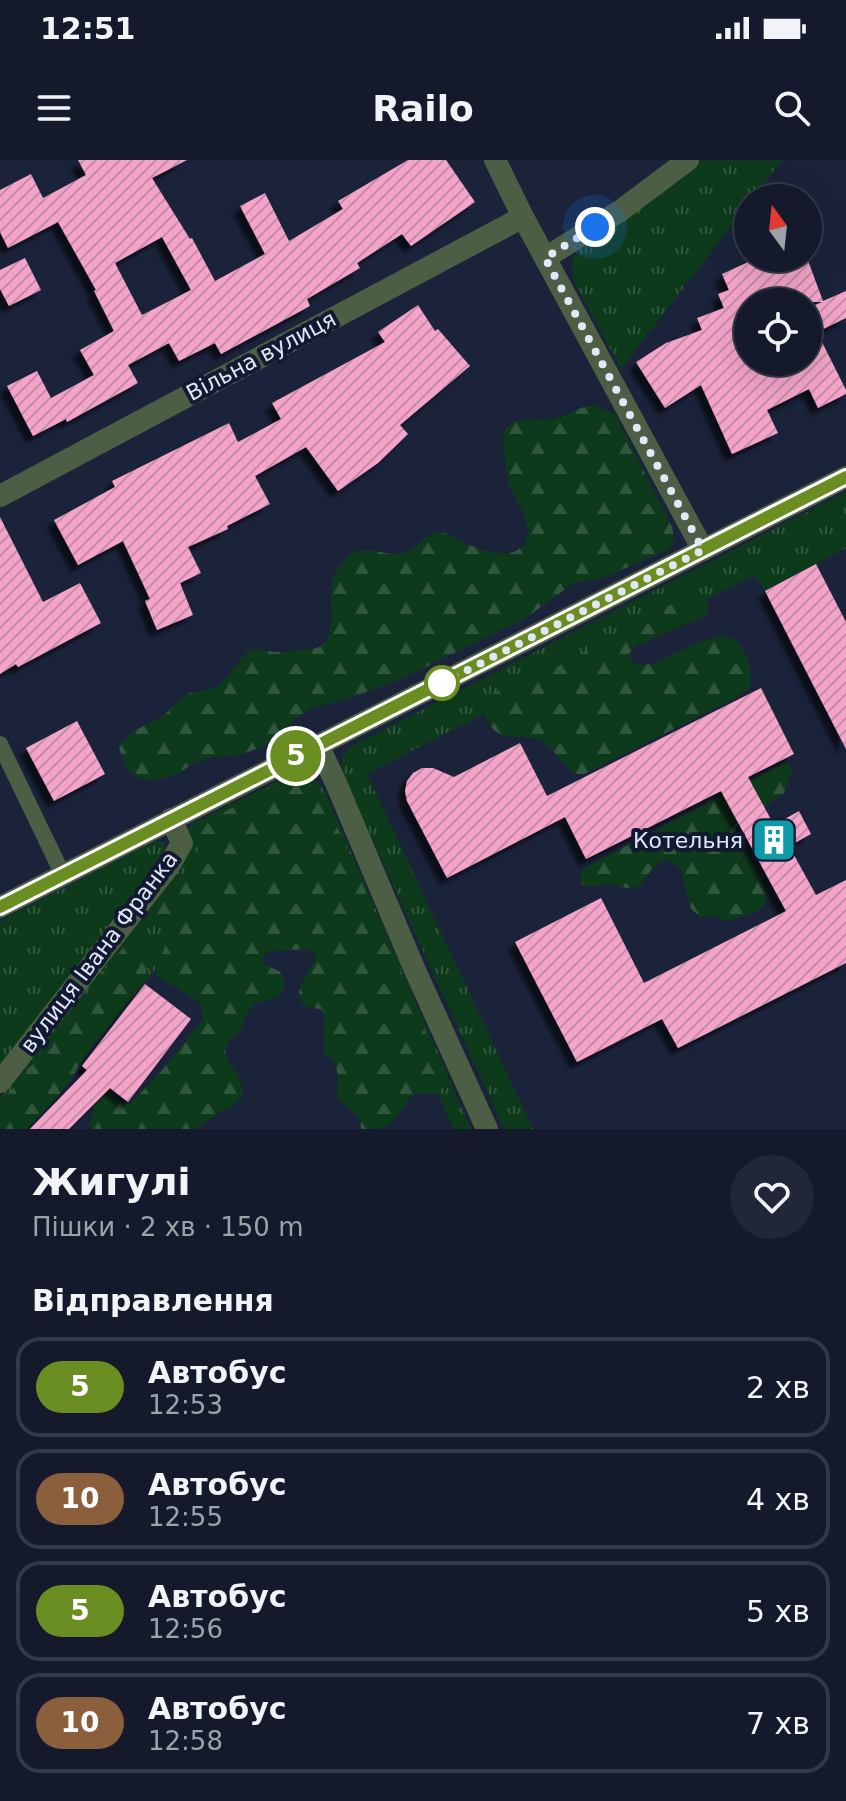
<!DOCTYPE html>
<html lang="uk">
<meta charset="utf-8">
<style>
body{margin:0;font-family:"DejaVu Sans",sans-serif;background:#212738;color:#f1f3f6;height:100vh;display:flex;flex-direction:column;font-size:30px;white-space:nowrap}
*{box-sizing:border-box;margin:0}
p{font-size:26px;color:#9da1a9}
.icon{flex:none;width:44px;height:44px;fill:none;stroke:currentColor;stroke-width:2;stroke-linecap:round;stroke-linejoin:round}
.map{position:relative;height:969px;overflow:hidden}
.details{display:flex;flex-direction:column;background:#141a2c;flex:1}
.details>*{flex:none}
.badge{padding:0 16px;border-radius:26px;font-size:28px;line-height:52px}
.needle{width:52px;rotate:345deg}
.controls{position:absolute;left:734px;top:24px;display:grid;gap:16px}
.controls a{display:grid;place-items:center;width:88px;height:88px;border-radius:50%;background:#141a2c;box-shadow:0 8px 32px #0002,0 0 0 2px #333848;font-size:40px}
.you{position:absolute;width:40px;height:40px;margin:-20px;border:6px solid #fff;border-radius:50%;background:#1a73e8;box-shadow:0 0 0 12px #1a73e833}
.map>.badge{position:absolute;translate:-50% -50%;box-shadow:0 0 0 4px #fff}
h2{padding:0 32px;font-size:30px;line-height:72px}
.round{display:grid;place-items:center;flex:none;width:84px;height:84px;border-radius:42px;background:#212738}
.summary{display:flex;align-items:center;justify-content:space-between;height:136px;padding:0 32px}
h1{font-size:38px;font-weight:600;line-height:60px}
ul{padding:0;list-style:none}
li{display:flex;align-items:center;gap:24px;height:100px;margin:0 16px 12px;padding:0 16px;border:4px solid #333848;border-radius:24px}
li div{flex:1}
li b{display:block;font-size:30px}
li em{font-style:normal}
li .badge{min-width:88px;font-weight:700;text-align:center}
.status{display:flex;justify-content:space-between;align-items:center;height:56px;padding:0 40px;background:#141a2c;direction:ltr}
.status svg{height:22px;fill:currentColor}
header{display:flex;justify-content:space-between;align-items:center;height:104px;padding:0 32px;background:#141a2c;font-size:36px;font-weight:600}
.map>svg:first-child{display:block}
.grass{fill:url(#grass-tufts)}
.forest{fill:url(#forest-firs)}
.building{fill:url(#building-hatch);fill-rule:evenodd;filter:url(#shadow)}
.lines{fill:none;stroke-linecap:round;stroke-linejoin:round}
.service{stroke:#4c5e44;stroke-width:16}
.minor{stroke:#4c5e44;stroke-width:22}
.tertiary{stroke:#4c5e44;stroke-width:22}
.line-casing{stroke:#fff;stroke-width:18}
.line{stroke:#6b8e23;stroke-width:12}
.walk{stroke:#e1e7f8;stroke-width:8;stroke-dasharray:0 14.4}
.stop-dot{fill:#fff;stroke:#6b8e23;stroke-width:4}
.labels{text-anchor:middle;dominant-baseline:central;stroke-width:8;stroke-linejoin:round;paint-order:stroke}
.street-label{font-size:22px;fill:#e1e7f8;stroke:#121a31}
.poi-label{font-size:22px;fill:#e1e7f8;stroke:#121a31;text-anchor:end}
</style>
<div class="status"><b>12:51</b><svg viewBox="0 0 49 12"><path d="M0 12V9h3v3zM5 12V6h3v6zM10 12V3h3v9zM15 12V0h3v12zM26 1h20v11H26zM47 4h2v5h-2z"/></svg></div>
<header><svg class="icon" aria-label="menu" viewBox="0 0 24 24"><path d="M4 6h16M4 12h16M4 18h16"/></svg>Railo<svg class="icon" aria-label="search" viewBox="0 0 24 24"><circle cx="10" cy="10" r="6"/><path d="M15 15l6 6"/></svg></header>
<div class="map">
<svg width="846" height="969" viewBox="0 0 846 969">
<defs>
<pattern id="grass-tufts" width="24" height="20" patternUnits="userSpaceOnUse" patternTransform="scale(2)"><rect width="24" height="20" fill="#0e3a1c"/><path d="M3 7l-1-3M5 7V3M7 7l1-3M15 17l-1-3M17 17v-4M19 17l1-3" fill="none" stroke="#31563e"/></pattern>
<pattern id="forest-firs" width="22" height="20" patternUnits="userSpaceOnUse" patternTransform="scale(2)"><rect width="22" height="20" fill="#0e3a1c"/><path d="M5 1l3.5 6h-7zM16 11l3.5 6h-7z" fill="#31563e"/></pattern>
<pattern id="building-hatch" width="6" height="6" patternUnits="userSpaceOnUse" patternTransform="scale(2)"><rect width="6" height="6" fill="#f3a4c8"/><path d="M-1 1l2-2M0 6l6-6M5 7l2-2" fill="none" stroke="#c78ca8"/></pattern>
<filter id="shadow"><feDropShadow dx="-7" dy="7" stdDeviation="2" flood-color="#0009"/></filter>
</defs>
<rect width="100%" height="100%" fill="#1b233b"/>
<path class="grass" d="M 699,0 L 782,0 L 753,38 L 748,38 L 748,44 L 621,209 L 574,121 C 569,102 573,95 585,81 L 689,9 Z
M 846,332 L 846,388 L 765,431 L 754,415 L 367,614 L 533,969 L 504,969 L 344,617 C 340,600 339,598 352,586 Z
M 297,614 C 312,615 317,620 325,632 L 471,969 L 453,969 L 325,661 L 247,697 L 25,969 L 0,969 L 0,938 L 177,712 L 191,689 L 189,667 L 191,664 L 288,616 Z
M 155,681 L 163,682 L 167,689 L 166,696 L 0,908 L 0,761 Z"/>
<path class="forest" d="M 594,245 L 615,254 L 672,367 C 674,377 675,383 667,390 L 603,418 L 574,423 L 524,459 L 397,521 L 344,540 L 312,548 L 294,560 L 285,570 L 264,586 L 239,595 L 215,597 L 195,603 L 178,613 L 162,619 L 144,620 L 129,612 L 119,589 C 130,567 143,569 161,557 C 172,550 177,539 188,534 C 197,530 210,532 218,526 C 231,518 241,490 256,489 C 261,489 268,491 274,492 C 282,492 316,490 321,486 C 344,468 317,426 344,401 C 348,397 352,392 358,391 C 375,387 388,398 405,393 C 418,388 429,371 441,372 C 449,373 456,379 463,382 C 478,389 501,398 516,391 C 543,377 517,343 510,326 C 507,319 503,286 503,278 C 503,275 505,270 508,267 C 520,254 538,262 554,259 C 568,256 577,247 594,245 Z
M 691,436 C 699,437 707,438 709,447 L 705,456 L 635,486 L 629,494 C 642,537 727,436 746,497 C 750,507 753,518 750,528 L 735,538 L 582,615 C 562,611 559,592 543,582 C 528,572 507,583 493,569 C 488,564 484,553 481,546 L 483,539 L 499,530 L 522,524 L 544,514 L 683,438 Z
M 787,603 L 792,611 L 784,633 L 736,667 L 736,671 L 767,730 L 767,741 L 762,748 L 751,754 L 728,761 L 714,756 L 701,757 L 691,749 L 681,709 L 668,700 C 648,703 649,722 635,727 C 626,730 618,725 610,724 C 597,724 572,735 584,708 L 778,606 Z
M 297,616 L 308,617 L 322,633 L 408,827 L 444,918 C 443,945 423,927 410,937 C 409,939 404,947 403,948 C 389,969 386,969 361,969 C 360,951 348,950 337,939 C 337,925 341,914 333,902 C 330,897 327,898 325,892 C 322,883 325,864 324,853 L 321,849 C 280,847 307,816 316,797 L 313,792 L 306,789 L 269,791 L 262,798 L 264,804 L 281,812 L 285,826 L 278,836 L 257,843 L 250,849 L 240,870 L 230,880 L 225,889 L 226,897 L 238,915 L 243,931 L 241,938 L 229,949 L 221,951 L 195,969 L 90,969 L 91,960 L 94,951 L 90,937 L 101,925 C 110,930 117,940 127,944 L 132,942 L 158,915 L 203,860 C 203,859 202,847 202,846 C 200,840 165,822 156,815 L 157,800 L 164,790 L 166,782 L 164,773 L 153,756 L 155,746 C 168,731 187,712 196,695 C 204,680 192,673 209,660 L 288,619 Z
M 128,782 C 147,782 150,807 143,821 C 134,837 118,849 107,864 C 92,885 81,907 65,927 C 54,942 40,955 27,969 L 0,969 L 0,944 L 31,906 L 52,888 L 58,870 L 71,853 L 90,837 L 98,827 L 102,813 Z"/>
<path class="building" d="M 78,0 L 187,0 L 152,18 L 190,79 L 192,78 L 215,121 L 265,94 L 240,46 L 265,33 L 289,81 L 343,49 L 338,41 L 408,0 L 446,0 L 475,42 L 411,86 L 402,74 L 357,103 L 360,108 L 307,139 L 310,146 L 221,194 L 215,183 L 179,201 L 169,183 L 128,205 L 138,223 L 67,262 L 66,259 L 33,276 L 7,226 L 37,211 L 51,238 L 94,215 L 80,190 L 114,171 L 94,131 L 96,130 L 58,62 L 8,88 L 0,72 L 0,30 L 31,14 L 43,38 L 86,15 ZM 162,77 L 191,130 L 142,155 L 115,103 Z
M 25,98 L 41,130 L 9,146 L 0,129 L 0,110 Z
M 757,98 L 807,98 L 823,141 L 846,131 L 846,158 L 817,172 L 846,230 L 846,234 L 818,248 L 809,229 L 767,250 L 778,273 L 732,294 L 701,225 L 665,248 L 636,202 L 666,183 L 702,170 L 697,158 L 724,148 L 718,134 L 729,130 L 722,114 ZM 748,142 L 822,142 L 808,148 L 808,202 L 748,202 Z
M 418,145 L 435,171 L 438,169 L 470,206 L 400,265 L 408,274 L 378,303 L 338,331 L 306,287 L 255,316 L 270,344 L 227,366 L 228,369 L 188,387 L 201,413 L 180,423 L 193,455 L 157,470 L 145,441 L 150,439 L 123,381 L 78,405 L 54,360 L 115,327 L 112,321 L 229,263 L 238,282 L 281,259 L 272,243 L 385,182 L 378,172 Z
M 0,357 L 43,442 L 80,423 L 101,463 L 18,507 L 16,504 L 0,514 Z
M 816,404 L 846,462 L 846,589 L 765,431 Z
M 761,528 L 794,594 L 748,617 L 774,665 L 799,651 L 811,674 L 789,686 L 816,735 L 846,720 L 846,803 L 678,888 L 662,859 L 577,902 L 515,782 L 601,738 L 644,823 L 786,751 L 721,631 L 586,699 L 565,657 L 447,718 L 407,641 L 405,631 L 407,621 L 413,613 L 422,608 L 433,608 L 454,617 L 520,583 L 547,636 Z
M 77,561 L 105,614 L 54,641 L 26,588 Z
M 145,824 L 191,859 L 128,942 L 110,928 L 69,969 L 30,969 L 87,910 L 82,906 Z"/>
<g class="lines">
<path class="service" d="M 0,584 L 63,715"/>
<path class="minor" d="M 495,0 L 523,57 L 703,390
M 545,98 L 620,51 L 688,0
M 0,336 L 523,57
M 318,585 L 336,623 L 414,808 L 487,969
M 0,922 L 169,706 L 182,683 L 171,659"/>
<path class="tertiary" d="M 0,747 L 846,317"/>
</g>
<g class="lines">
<g class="line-casing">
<path id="line" d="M 0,747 L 846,317"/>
</g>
<use href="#line" class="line"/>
<path class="walk" d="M 442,523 L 703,390 L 545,98 L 595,67"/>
</g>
<defs>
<g id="building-square" transform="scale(2.3)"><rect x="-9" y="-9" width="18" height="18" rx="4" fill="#0f9aa8" stroke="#121a31"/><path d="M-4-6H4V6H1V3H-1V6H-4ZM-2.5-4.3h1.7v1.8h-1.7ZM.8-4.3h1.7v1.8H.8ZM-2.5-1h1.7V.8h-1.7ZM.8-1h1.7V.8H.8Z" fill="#fff"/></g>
</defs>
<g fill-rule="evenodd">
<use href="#building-square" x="774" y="680"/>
</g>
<circle class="stop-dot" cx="442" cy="523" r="16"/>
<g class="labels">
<g class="street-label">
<text transform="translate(261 196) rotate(-28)">Вільна вулиця</text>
<text transform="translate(99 792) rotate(-53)">вулиця Івана Франка</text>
</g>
<g class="poi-label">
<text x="743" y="680">Котельня</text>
</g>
</g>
</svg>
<div class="controls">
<a><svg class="needle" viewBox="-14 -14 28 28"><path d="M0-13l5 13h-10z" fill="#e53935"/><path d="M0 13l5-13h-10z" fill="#9da1a9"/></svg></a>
<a><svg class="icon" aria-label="locate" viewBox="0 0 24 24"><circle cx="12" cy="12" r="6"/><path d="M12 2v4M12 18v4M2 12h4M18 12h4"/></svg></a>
</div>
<div class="you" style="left:595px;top:67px"></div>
<b class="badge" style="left:296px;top:596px;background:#6b8e23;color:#fff">5</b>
</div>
<section class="details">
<div class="summary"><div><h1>Жигулі</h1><p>Пішки · 2 хв · 150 m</p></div><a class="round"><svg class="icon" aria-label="heart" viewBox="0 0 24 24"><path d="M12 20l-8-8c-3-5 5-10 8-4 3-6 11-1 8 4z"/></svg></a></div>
<h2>Відправлення</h2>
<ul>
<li><span class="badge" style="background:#6b8e23;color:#fff">5</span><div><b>Автобус</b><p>12:53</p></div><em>2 хв</em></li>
<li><span class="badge" style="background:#8b5e3c;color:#fff">10</span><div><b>Автобус</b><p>12:55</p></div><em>4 хв</em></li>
<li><span class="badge" style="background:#6b8e23;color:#fff">5</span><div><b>Автобус</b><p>12:56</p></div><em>5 хв</em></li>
<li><span class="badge" style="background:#8b5e3c;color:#fff">10</span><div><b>Автобус</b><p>12:58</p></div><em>7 хв</em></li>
</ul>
</section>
